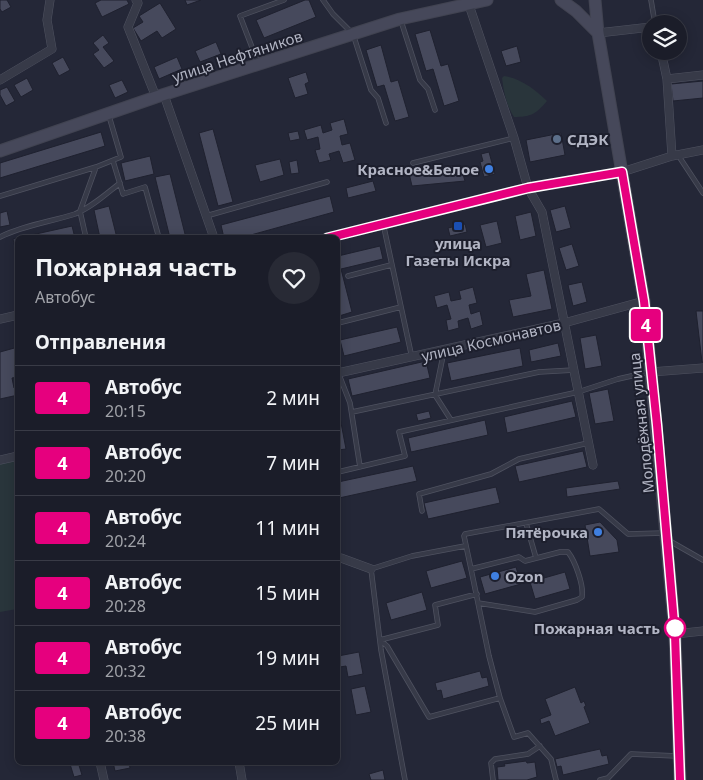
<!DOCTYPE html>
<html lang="ru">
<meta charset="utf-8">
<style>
body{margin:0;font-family:"Noto Sans",sans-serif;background:#282a35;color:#f1f3f6;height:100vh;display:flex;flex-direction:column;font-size:19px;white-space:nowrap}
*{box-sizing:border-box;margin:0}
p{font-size:16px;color:#a0a2a8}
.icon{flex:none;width:28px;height:28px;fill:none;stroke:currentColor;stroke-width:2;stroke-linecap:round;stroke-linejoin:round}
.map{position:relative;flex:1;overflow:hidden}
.drawer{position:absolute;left:15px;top:235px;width:325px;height:530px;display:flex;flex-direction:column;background:#1b1d29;border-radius:8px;box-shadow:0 2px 12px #0003,0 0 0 1px #393b46}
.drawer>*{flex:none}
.badge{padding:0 10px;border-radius:4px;font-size:18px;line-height:32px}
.fabs{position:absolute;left:642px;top:15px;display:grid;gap:10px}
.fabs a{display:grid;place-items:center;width:45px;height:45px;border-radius:50%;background:#1b1d29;box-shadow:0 2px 12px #0003,0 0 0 1px #393b46;font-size:25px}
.map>.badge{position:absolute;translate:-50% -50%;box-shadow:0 0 0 2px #fff}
h2{padding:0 20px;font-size:19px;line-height:45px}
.round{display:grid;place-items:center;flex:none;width:52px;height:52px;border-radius:26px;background:#282a35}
.headline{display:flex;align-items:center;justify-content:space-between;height:85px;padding:0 20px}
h1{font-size:24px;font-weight:700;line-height:38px}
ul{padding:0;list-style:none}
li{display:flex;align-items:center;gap:15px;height:65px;padding:0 20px;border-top:1px solid #393b46}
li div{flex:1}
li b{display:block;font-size:19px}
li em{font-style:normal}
li .badge{min-width:55px;font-weight:700;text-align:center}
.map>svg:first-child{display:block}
.green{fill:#29353b}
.building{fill:#46495c;stroke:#1f212f}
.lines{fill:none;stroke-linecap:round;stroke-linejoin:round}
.lane-casing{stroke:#4f5260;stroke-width:5.5}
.street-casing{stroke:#4f5260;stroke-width:9}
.secondary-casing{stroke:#414351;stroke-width:13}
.lane{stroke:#373a48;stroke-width:4}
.street{stroke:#373a48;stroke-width:8}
.secondary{stroke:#46485a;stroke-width:11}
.line-casing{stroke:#fff;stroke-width:11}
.line{stroke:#e6007e;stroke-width:8}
.service-dot{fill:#5c6f8a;stroke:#1d1f2d;stroke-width:2}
.shop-dot{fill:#3f7fe0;stroke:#1d1f2d;stroke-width:2}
.transit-dot{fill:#1a4fb4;stroke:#1d1f2d;stroke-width:2}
.stop-dot{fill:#fff;stroke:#e6007e;stroke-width:2.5}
.labels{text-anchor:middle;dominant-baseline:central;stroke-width:4;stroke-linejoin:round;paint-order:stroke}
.street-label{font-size:15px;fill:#b2b5c4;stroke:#1d1f2d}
.poi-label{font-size:15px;font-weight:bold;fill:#b2b5c4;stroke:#1d1f2d;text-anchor:start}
.stop-label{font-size:15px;font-weight:bold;fill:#b2b5c4;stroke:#1d1f2d;text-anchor:end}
</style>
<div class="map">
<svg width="703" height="780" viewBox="0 0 703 780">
<rect width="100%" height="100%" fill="#242737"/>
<path class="green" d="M 504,76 C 520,78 536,90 547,101 C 536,114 531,117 514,117 C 506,104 504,93 502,78 Z
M 17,459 L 17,609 L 0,612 L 0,462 Z"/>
<path class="building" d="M 0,0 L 7,0 L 11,7 L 2,12 L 0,9 Z
M 101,0 L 127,0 L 129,4 L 102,17 L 95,3 Z
M 185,0 L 201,0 L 187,5 Z
M 305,0 L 309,0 L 316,17 L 264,38 L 256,20 Z
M 160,3 L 176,29 L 162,38 L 157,31 L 141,41 L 133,28 L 143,22 L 139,16 Z
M 430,30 L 441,66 L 448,64 L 459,101 L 444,106 L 433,69 L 426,71 L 415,34 Z
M 103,35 L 109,43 L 103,47 L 114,61 L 104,68 L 93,54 L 99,50 L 93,43 Z
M 216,42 L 221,54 L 200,62 L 195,51 Z
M 381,45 L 391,82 L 398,80 L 409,117 L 395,121 L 384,85 L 377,87 L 366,50 Z
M 517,46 L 521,62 L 506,66 L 501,51 Z
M 63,57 L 70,70 L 59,76 L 52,63 Z
M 177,57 L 182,69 L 159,79 L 154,67 Z
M 306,72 L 309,82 L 305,84 L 308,94 L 295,98 L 288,78 Z
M 27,78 L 33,90 L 21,97 L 14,85 Z
M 122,80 L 128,92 L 115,98 L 109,85 Z
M 703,81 L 703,98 L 673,101 L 671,84 Z
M 7,87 L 15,101 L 6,106 L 0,95 L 0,90 Z
M 344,119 L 348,134 L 340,136 L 342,145 L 350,143 L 355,160 L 343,163 L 339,151 L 329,154 L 331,160 L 319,163 L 315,150 L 320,149 L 318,137 L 307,140 L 304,130 L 321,125 L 323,133 L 332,130 L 330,123 Z
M 213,129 L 233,202 L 218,206 L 199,133 Z
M 298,131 L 300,139 L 290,141 L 288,133 Z
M 101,132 L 105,146 L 0,178 L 0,163 Z
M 561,133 L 565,155 L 530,162 L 526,140 Z
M 489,152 L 495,174 L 484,177 L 480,162 L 483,161 L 481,154 Z
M 150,156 L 154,174 L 125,181 L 121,163 Z
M 280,159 L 284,175 L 260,182 L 255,165 Z
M 297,160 L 299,173 L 291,174 L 289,162 Z
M 460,165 L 465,181 L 412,186 L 408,169 Z
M 170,174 L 186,238 L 170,238 L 155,177 Z
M 373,181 L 376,191 L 348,198 L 346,188 Z
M 330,196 L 334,212 L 240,238 L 224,238 L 221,225 Z
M 109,206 L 117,238 L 100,238 L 94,210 Z
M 565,206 L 571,228 L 556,232 L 550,210 Z
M 7,211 L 10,225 L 0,227 L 0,213 Z
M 531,212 L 536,236 L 520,240 L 515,216 Z
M 497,221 L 502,243 L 486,247 L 480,225 Z
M 465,224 L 467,232 L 450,236 L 448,228 Z
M 72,226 L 75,238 L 18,238 Z
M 18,238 L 18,252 L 16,252 L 13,239 Z
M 572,244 L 579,266 L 566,270 L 559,248 Z
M 380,246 L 383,259 L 341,269 L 352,312 L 339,316 L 338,308 L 338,256 Z
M 544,270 L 552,309 L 513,317 L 509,300 L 531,296 L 526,274 Z
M 582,282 L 587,302 L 573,306 L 568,285 Z
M 473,287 L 477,303 L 469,305 L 471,314 L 480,311 L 483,325 L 471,329 L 468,318 L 458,321 L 459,328 L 448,331 L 446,320 L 451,319 L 447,305 L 437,308 L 434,296 L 449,292 L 451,301 L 461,299 L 459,291 Z
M 696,311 L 703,311 L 703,362 L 702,362 Z
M 397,327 L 401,342 L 344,356 L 340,340 Z
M 596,335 L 602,366 L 585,369 L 580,338 Z
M 558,343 L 561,356 L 531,362 L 529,350 Z
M 18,347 L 18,377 L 12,378 L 14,388 L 18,387 L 18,395 L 0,399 L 0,352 Z
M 520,348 L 523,366 L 451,381 L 447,363 Z
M 426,361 L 430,378 L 352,396 L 348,379 Z
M 608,389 L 614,421 L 595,424 L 589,393 Z
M 572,401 L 576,417 L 507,433 L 504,417 Z
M 338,407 L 346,449 L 338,450 Z
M 429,411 L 431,418 L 418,421 L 416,414 Z
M 485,420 L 488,435 L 411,452 L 408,438 Z
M 583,451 L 587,467 L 519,482 L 515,466 Z
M 413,466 L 417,481 L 339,498 L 338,482 Z
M 618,481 L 620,489 L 567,497 L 566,488 Z
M 496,487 L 500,503 L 428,519 L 424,503 Z
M 600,522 L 617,540 L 619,552 L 590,556 L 585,525 Z
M 462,561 L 467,578 L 431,588 L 426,571 Z
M 516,567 L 521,584 L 485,594 L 480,577 Z
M 565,572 L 570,589 L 535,599 L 530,582 Z
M 422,592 L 427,610 L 391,620 L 386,603 Z
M 359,652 L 363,674 L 348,677 L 346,666 L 340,667 L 338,656 Z
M 480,671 L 482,678 L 487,677 L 489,686 L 443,699 L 441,690 L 437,691 L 435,683 Z
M 365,686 L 371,712 L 356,715 L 351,689 Z
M 575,687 L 581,703 L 584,701 L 586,706 L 584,707 L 590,723 L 555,736 L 549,721 L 541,724 L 540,719 L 551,715 L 545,699 Z
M 600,749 L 602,756 L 607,755 L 609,764 L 563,775 L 561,766 L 557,767 L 555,759 Z
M 526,761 L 527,763 L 535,762 L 537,777 L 527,780 L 498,780 L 497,767 L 505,766 L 504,764 Z
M 68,762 L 78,762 L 82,775 L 74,777 L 70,764 L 69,764 Z
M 113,762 L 129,762 L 130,768 L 115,771 Z
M 383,770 L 385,780 L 371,780 L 369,774 Z"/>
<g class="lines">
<g class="lane-casing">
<path id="lane" d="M 323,0 L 333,14 L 353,34 L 371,90 L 378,98 L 386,123
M 651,0 L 655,24
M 401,21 L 420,80 L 428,89 L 435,110
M 258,63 L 240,16 L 284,0
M 678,155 L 703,193
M 113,161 L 123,194 L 145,187 L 159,238
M 413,163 L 514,138
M 0,196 L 96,167 L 121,157 L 109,116
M 206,216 L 327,182
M 383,223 L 412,358
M 0,237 C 24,225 50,222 75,214 C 92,207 106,194 120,183
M 86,238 L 80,211 L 96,167
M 348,276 L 391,265
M 338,323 L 401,307
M 444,351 L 435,395 L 451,420
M 338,372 L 350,403 L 360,467
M 352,412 L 539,372 L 574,370
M 338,472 L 405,456 L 399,432 L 578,392 L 618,379 L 649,372
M 422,511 L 419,494 L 491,474 L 519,459 L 588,443
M 526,523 L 536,558
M 668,540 L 703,560
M 471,569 L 489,656 L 500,698 L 514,737 L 528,733 L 551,759 L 556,780
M 477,594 L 435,605 L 438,625 L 380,640 L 387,646 L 429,717 L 500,698
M 478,603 L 535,612 L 577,600 L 582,597 C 584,585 575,561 568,552 L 560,552 L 525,561 L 519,557 L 471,569 L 464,536 L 465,534 L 599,509 L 628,534 L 664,533
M 405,780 L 381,650 L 371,569 L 412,556 L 465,546
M 493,780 L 491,763 L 495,759 L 528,754 L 540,746
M 600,780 L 608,778 L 631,754 L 677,756"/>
</g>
<g class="street-casing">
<path id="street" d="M 136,0 L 138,3 L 128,27 L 156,97
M 469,5 L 514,138 L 528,188 L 542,212 L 593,465
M 598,33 L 651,27
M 661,51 L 667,79 L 672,156
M 667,79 L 703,75
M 0,80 L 52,49 L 47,20 L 50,0
M 164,95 L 214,238
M 327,238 L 528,188 L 622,172 L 672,156 L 703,150
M 0,319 L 18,315
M 651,372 L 703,368
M 338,373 L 564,323 L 644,301
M 0,460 L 18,456
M 338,558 L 341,558 L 371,569
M 675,634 L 703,631
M 100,762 L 104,780
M 239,762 L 242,780"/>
</g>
<g class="secondary-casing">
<path id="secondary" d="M 561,0 L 576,11 L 598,33
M 595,0 L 598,33 L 644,301 L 651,372 L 675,634 L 680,780
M 0,151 L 156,97 L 400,19 L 487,0"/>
</g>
<use href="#lane" class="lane"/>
<use href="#street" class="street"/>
<use href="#secondary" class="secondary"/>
</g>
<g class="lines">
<g class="line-casing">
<path id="line" d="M 327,238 L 528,188 L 622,172 L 644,301 L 657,425 L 675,634 L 680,780"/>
</g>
<use href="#line" class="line"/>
</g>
<circle class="service-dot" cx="557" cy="139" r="5"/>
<g class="shop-dot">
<circle cx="489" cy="169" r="5"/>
<circle cx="598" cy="532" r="5"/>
<circle cx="495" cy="576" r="5"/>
</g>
<rect class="transit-dot" x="453" y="221" width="10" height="10" rx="2.5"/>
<circle class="stop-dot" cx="675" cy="628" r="10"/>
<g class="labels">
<g class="street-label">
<text transform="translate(237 56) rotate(-18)">улица Нефтяников</text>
<text transform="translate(491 340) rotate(-13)">улица Космонавтов</text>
<text transform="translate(641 423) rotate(-96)">Молодёжная улица</text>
</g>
<g class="poi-label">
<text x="567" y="139">СДЭК</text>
<text x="479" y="169" text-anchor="end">Красное&amp;Белое</text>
<text x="458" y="243" text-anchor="middle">улица<tspan x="458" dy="17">Газеты Искра</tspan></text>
<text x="588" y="532" text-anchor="end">Пятёрочка</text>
<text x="505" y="576">Ozon</text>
</g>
<g class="stop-label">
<text x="660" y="628">Пожарная часть</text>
</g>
</g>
</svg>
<div class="fabs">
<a><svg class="icon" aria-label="layers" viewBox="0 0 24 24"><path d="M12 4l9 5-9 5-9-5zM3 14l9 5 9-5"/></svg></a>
</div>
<b class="badge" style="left:646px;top:325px;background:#e6007e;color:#fff">4</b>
<section class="drawer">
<div class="headline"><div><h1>Пожарная часть</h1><p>Автобус</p></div><a class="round"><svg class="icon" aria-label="heart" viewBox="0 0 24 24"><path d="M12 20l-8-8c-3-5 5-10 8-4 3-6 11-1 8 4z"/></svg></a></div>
<h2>Отправления</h2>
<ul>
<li><span class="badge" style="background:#e6007e;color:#fff">4</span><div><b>Автобус</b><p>20:15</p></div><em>2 мин</em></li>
<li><span class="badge" style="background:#e6007e;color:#fff">4</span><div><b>Автобус</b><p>20:20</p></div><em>7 мин</em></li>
<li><span class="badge" style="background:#e6007e;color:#fff">4</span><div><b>Автобус</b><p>20:24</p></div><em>11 мин</em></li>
<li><span class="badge" style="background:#e6007e;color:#fff">4</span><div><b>Автобус</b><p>20:28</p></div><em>15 мин</em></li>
<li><span class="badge" style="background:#e6007e;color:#fff">4</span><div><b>Автобус</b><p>20:32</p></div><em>19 мин</em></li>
<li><span class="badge" style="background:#e6007e;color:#fff">4</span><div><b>Автобус</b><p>20:38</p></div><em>25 мин</em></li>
</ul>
</section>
</div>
